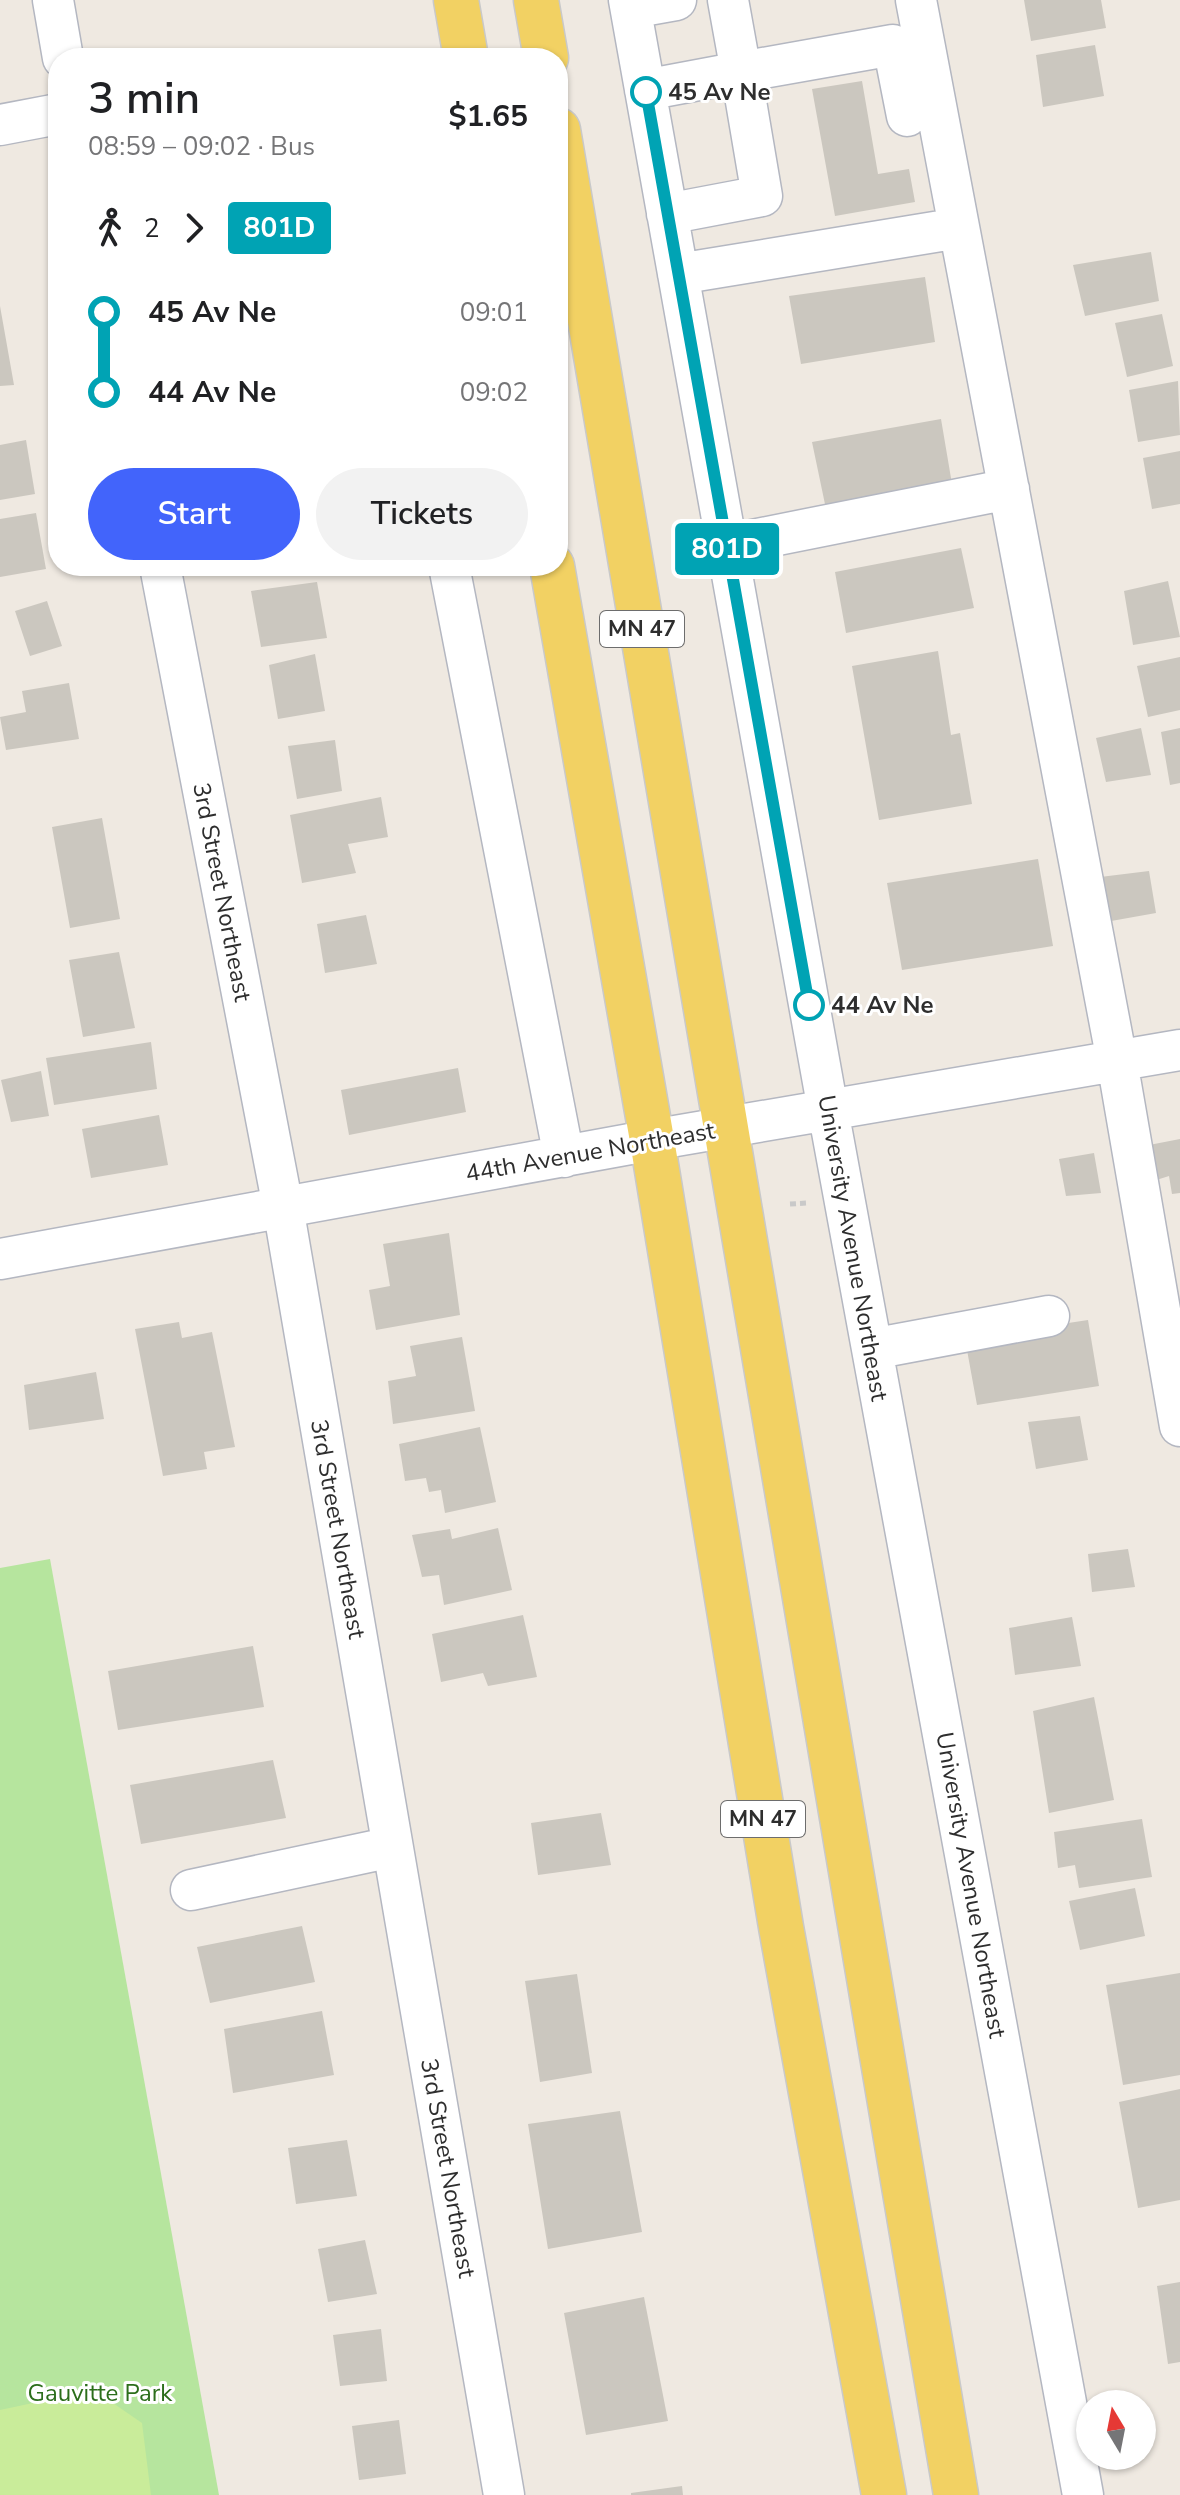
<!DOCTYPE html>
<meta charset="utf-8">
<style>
body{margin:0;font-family:"Nunito Sans",sans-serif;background:#f2f2f2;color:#202124;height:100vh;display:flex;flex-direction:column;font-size:30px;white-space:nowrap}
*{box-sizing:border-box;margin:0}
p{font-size:26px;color:#757577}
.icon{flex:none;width:44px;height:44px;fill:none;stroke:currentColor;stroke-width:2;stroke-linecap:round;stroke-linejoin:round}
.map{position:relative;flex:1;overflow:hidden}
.side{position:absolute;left:48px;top:48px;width:520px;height:528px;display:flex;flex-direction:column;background:#fff;border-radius:32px;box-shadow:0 2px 6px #0004}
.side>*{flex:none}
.badge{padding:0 16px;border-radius:6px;font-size:28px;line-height:52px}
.needle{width:52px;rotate:350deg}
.buttons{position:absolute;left:1076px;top:2390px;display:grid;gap:16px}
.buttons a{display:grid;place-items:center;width:80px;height:80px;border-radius:50%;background:#fff;box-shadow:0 2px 6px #0004;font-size:40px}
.map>.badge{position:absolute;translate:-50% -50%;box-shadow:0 0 0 4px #fff}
.legs{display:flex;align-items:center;gap:12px;height:88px;padding:0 40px;font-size:26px}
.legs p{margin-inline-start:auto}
.overview{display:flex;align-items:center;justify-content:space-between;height:136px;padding:0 40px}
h1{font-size:44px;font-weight:600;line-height:60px}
.button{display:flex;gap:16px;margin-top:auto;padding:16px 40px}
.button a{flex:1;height:92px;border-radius:48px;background:#4264fb;color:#fff;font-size:32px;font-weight:600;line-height:92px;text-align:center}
.button a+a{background:#f2f2f2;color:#202124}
ul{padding:0 40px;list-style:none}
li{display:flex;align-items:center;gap:28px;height:80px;font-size:30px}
li i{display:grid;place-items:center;width:12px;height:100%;margin:0 10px;background:currentColor}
li i::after{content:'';width:20px;height:20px;margin:-10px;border:6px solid;border-radius:50%;background:#fff}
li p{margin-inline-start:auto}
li:first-child i{background:linear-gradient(#0000 50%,currentColor 0)}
li:last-child i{background:linear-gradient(currentColor 50%,#0000 0)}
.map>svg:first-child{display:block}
.green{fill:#b6e59e}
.pitch{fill:#c9ec9a}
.building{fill:#cbc7bf}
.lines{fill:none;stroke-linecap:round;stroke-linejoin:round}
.minor-casing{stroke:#b4b7c1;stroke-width:43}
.major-casing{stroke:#c9c9c9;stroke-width:47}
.path{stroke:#c9c9c9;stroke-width:5;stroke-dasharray:6 4;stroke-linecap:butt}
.minor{stroke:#fff;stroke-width:40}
.major{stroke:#f2d163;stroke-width:44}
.line-1-casing{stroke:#fff;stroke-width:18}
.line-1{stroke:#00a3b4;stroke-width:12}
.stop-1-dot{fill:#fff;stroke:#00a3b4;stroke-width:4}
.labels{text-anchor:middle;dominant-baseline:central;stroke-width:6;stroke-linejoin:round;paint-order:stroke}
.shield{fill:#fff;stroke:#6d6d6d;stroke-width:2}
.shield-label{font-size:22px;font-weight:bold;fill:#2e2e2e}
.stop-label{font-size:24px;font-weight:bold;fill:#2e2e2e;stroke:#fff;text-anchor:start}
.street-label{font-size:24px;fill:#2e2e2e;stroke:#fff}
.park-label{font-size:24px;fill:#2c6e1b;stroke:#fff}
</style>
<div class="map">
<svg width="1180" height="2495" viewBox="0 0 1180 2495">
<rect width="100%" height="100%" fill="#efe9e1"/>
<path class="green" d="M 50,1559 L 219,2495 L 0,2495 L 0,1568 Z"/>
<path class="pitch" d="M 94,2390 L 142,2423 L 151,2495 L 0,2495 L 0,2410 Z"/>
<path class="building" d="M 1024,0 L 1101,0 L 1106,28 L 1031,41 Z
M 1095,45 L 1104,96 L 1043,107 L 1036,55 Z
M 862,81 L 878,174 L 909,169 L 915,202 L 835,216 L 812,89 Z
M 1151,252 L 1159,301 L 1085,316 L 1073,265 Z
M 925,277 L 935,342 L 801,364 L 789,296 Z
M 0,306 L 14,385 L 0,386 Z
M 1162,314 L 1173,366 L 1127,377 L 1115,323 Z
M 1178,381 L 1180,435 L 1138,442 L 1129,390 Z
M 941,419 L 952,484 L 826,509 L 812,442 Z
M 26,440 L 35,494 L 0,500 L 0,445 Z
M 1180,451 L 1180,504 L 1152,509 L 1143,458 Z
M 36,513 L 46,569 L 0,577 L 0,519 Z
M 961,548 L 974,608 L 846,633 L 835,572 Z
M 1168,581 L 1180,637 L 1133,645 L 1124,591 Z
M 317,582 L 327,638 L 261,647 L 251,591 Z
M 47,601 L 62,646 L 30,656 L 15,611 Z
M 938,651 L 951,735 L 960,733 L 972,804 L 879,820 L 852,666 Z
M 315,654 L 325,711 L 278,719 L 269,665 Z
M 1180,657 L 1180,710 L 1148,717 L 1137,666 Z
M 69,683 L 79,739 L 6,750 L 0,717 L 26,712 L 22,691 Z
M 1141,728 L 1151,775 L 1106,782 L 1096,738 Z
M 1180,728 L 1180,783 L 1170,785 L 1161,732 Z
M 335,740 L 342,791 L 297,799 L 288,746 Z
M 381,797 L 388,837 L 348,844 L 356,873 L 302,883 L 290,815 Z
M 102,818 L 120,919 L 70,928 L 52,827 Z
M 1038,859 L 1053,946 L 902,970 L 887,883 Z
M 1149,871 L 1156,913 L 1100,923 L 1092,878 Z
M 366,915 L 377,964 L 325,973 L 317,924 Z
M 119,952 L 135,1028 L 83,1037 L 69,960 Z
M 151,1042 L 157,1089 L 54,1105 L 46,1058 Z
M 458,1068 L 466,1112 L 349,1135 L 341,1090 Z
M 41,1071 L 49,1116 L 11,1122 L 1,1080 Z
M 159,1115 L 168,1165 L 91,1178 L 82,1129 Z
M 1180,1139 L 1180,1193 L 1172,1194 L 1169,1176 L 1150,1182 L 1144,1146 Z
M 1094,1153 L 1101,1193 L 1066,1196 L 1059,1159 Z
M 449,1233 L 460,1315 L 376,1330 L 369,1290 L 390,1286 L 383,1244 Z
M 1088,1320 L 1099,1386 L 977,1405 L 965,1339 Z
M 179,1322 L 182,1338 L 212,1332 L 235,1447 L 204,1452 L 207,1469 L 163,1476 L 135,1329 Z
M 462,1337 L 475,1411 L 393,1424 L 388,1381 L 416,1376 L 410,1346 Z
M 96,1372 L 104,1419 L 29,1430 L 24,1385 Z
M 1080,1416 L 1088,1460 L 1036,1469 L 1028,1422 Z
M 480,1427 L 496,1502 L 445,1513 L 441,1490 L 429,1492 L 426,1478 L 405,1481 L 399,1444 Z
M 498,1528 L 512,1590 L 444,1605 L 439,1575 L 422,1577 L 412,1535 L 450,1529 L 452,1539 Z
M 1128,1549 L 1135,1587 L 1092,1592 L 1088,1554 Z
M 523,1615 L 537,1677 L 488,1686 L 483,1673 L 441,1682 L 432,1634 Z
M 1072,1617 L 1081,1666 L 1015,1675 L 1009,1628 Z
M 253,1646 L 264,1707 L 118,1730 L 108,1671 Z
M 1094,1697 L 1114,1800 L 1049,1813 L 1033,1711 Z
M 273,1760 L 286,1818 L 141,1844 L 130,1785 Z
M 601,1813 L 611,1865 L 538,1875 L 531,1823 Z
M 1142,1819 L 1152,1877 L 1079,1888 L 1075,1865 L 1058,1868 L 1054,1832 Z
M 1135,1888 L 1145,1936 L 1080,1950 L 1069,1901 Z
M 302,1926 L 315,1982 L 210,2003 L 197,1947 Z
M 1180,1973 L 1180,2075 L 1123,2085 L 1106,1985 Z
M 577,1974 L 592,2073 L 540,2082 L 525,1981 Z
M 322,2011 L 334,2075 L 233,2093 L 224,2029 Z
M 1180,2089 L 1180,2200 L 1138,2208 L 1119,2102 Z
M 620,2111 L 642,2232 L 548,2249 L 528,2124 Z
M 347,2140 L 357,2196 L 296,2204 L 288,2148 Z
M 365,2240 L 377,2294 L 328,2302 L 318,2249 Z
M 1180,2282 L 1180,2362 L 1168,2364 L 1157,2286 Z
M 644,2297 L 668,2421 L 586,2435 L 564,2313 Z
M 381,2329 L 387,2381 L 340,2386 L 333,2335 Z
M 399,2420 L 406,2474 L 359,2480 L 352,2426 Z
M 682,2486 L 683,2495 L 631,2495 L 631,2493 Z"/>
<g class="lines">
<g class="minor-casing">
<path id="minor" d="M 53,0 L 63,58
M 629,0 L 828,1110 L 1083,2495
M 728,0 L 741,72 L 893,45 L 907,116
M 916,0 L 1117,1061 L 1180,1426
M 631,8 L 676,0
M 645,90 L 741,72 L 762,196 L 667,214
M 0,125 L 58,114
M 678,274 L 959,228
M 727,545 L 1009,489
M 160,566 L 283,1207 L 504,2495
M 449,566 L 564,1157
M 0,1259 L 652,1140 L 1180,1050
M 872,1349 L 1049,1316
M 191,1890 L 392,1847"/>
</g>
<g class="major-casing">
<path id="major" d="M 456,0 L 466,58
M 536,0 L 546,58
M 558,130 L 956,2495
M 552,566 L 652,1140 L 781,1927 L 884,2495"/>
</g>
<path class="path" d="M 790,1204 L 808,1203"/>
<use href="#minor" class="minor"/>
<use href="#major" class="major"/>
</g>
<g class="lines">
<g class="line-1-casing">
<path id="line-1" d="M 646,92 L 809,1005"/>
</g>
<use href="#line-1" class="line-1"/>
</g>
<g class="stop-1-dot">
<circle cx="646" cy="92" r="14"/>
<circle cx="809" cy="1005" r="14"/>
</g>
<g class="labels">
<g class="shield">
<rect x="600" y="611" width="84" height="36" rx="6"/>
<rect x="721" y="1801" width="84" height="36" rx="6"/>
</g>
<g class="shield-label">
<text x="642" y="629">MN 47</text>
<text x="763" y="1819">MN 47</text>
</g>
<g class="stop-label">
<text x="668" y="92">45 Av Ne</text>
<text x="831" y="1005">44 Av Ne</text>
</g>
<g class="street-label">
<text transform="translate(222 892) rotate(79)">3rd Street Northeast</text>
<text transform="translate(590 1152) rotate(-10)">44th Avenue Northeast</text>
<text transform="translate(853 1248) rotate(80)">University Avenue Northeast</text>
<text transform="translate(338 1529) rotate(80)">3rd Street Northeast</text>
<text transform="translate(971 1885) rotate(80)">University Avenue Northeast</text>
<text transform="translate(448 2168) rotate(80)">3rd Street Northeast</text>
</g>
<g class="park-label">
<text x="100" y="2393">Gauvitte Park</text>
</g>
</g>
</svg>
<div class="buttons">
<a><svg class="needle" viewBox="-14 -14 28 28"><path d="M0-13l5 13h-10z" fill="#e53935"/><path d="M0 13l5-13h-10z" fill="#757577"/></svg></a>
</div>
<b class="badge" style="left:727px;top:549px;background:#00a3b4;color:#fff">801D</b>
<section class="side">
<div class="overview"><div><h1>3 min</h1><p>08:59 – 09:02 · Bus</p></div><b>$1.65</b></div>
<div class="legs"><svg class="icon" aria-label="walk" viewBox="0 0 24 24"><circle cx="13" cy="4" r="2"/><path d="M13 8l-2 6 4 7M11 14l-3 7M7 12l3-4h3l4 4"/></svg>2<svg class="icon" aria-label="forward" viewBox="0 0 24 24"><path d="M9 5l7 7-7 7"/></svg><b class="badge" style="background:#00a3b4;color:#fff">801D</b></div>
<ul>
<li><i style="color:#00a3b4"></i><b>45 Av Ne</b><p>09:01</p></li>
<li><i style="color:#00a3b4"></i><b>44 Av Ne</b><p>09:02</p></li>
</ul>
<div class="button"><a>Start</a><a>Tickets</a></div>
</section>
</div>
